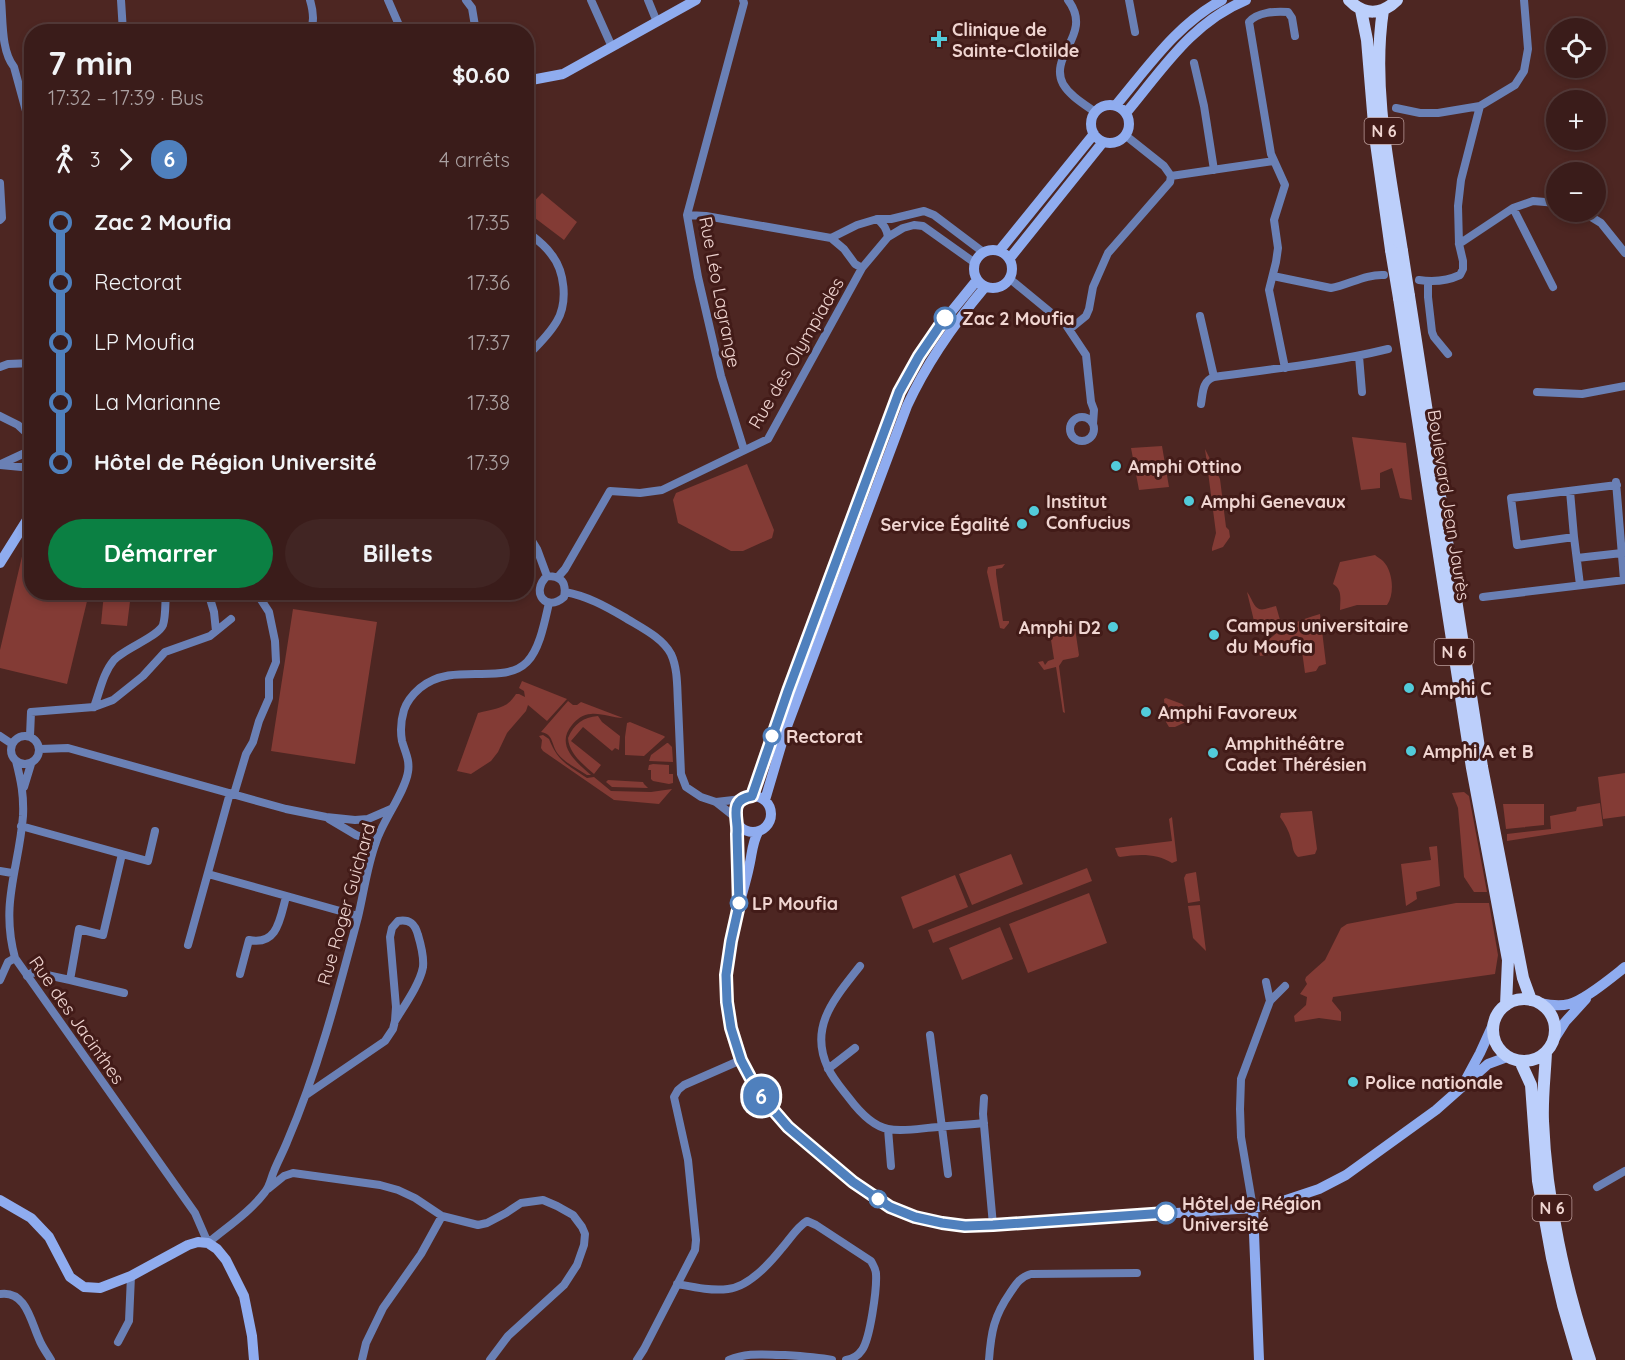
<!DOCTYPE html>
<html lang="fr">
<meta charset="utf-8">
<style>
body{margin:0;font-family:Quicksand,sans-serif;background:#412523;color:#f1f3f6;height:100vh;display:flex;flex-direction:column;font-size:22px;white-space:nowrap}
*{box-sizing:border-box;margin:0}
p{font-size:20px;color:#aba1a2}
.icon{flex:none;width:33px;height:33px;fill:none;stroke:currentColor;stroke-width:2;stroke-linecap:round;stroke-linejoin:round}
.map{position:relative;flex:1;overflow:hidden}
.side{position:absolute;left:24px;top:24px;width:510px;height:576px;display:flex;flex-direction:column;background:#3a1c1a;border-radius:24px;box-shadow:0 3px 9px #0003,0 0 0 2px #543a39}
.side>*{flex:none}
.badge{padding:0 12px;border-radius:20px;font-size:21px;line-height:39px}
.tools{position:absolute;left:1546px;top:18px;display:grid;gap:12px}
.tools a{display:grid;place-items:center;width:60px;height:60px;border-radius:50%;background:#3a1c1a;box-shadow:0 3px 9px #0003,0 0 0 2px #543a39;font-size:30px}
.map>.badge{position:absolute;translate:-50% -50%;box-shadow:0 0 0 3px #fff}
.legs{display:flex;align-items:center;gap:9px;height:66px;padding:0 24px;font-size:20px}
.legs p{margin-inline-start:auto}
.overview{display:flex;align-items:center;justify-content:space-between;height:102px;padding:0 24px}
h1{font-size:33px;font-weight:800;line-height:45px}
.button{display:flex;gap:12px;margin-top:auto;padding:12px 24px}
.button a{flex:1;height:69px;border-radius:36px;background:#0b8043;color:#fff;font-size:24px;font-weight:800;line-height:69px;text-align:center}
.button a+a{background:#412523;color:#f1f3f6}
ul{padding:0 24px;list-style:none}
li{display:flex;align-items:center;gap:21px;height:60px;font-size:22px}
li i{display:grid;place-items:center;width:9px;height:100%;margin:0 8px;background:currentColor}
li i::after{content:'';width:15px;height:15px;margin:-8px;border:4px solid;border-radius:50%;background:#3a1c1a}
li p{margin-inline-start:auto}
li:first-child i{background:linear-gradient(#0000 50%,currentColor 0)}
li:last-child i{background:linear-gradient(currentColor 50%,#0000 0)}
.map>svg:first-child{display:block}
.green{fill:#833b35}
.lines{fill:none;stroke-linecap:round;stroke-linejoin:round}
.street{stroke:#6a80b5;stroke-width:8}
.secondary{stroke:#8facef;stroke-width:10}
.primary{stroke:#bccffb;stroke-width:12}
.primary-bridge{stroke:#bccffb;stroke-width:12}
.line-1-casing{stroke:#fff;stroke-width:14}
.line-1{stroke:#4f80bd;stroke-width:9}
.poi-dot{fill:#52cbda;stroke:#421b18;stroke-width:2}
.stop-1-dot{fill:#fff;stroke:#4f80bd;stroke-width:3}
.labels{text-anchor:middle;dominant-baseline:central;stroke-width:6;stroke-linejoin:round;paint-order:stroke}
.shield{fill:#421b18;stroke:#bc9d9a;stroke-width:1.5}
.shield-label{font-size:16px;font-weight:bold;fill:#f0d5d1}
.poi-label{font-size:18px;font-weight:bold;fill:#f0d5d1;stroke:#421b18;text-anchor:start}
.street-label{font-size:18px;fill:#f0d5d1;stroke:#421b18}
.stop-label{font-size:18px;font-weight:bold;fill:#f0d5d1;stroke:#421b18;text-anchor:start}
</style>
<div class="map">
<svg width="1625" height="1360" viewBox="0 0 1625 1360">
<rect width="100%" height="100%" fill="#4d2622"/>
<path class="green" d="M 542,193 L 577,222 L 564,240 L 527,212 L 527,209 Z
M 1352,437 L 1406,443 L 1412,500 L 1400,498 L 1392,468 L 1380,473 L 1380,488 L 1361,490 Z
M 1162,446 L 1169,487 L 1139,490 L 1131,448 Z
M 1205,449 L 1220,479 L 1226,527 L 1229,530 L 1230,537 L 1223,547 L 1212,551 L 1212,548 L 1216,533 Z
M 747,464 L 774,530 L 772,538 L 743,551 L 731,551 L 678,523 L 673,500 L 676,493 Z
M 24,548 L 31,550 L 32,592 L 89,593 L 67,684 L 0,668 L 0,650 Z
M 1375,555 C 1377,557 1381,559 1383,561 C 1393,571 1395,594 1387,605 L 1357,605 L 1340,610 C 1340,600 1343,590 1333,584 L 1340,562 Z
M 1005,564 L 1002,568 L 996,569 L 996,574 L 1003,621 L 1009,621 L 1009,623 L 1004,629 L 1000,628 L 987,572 L 988,567 Z
M 1247,592 C 1253,599 1254,612 1265,609 C 1269,608 1272,607 1276,606 L 1280,620 L 1269,627 L 1263,623 L 1254,621 Z
M 104,593 L 131,593 L 127,626 L 101,624 Z
M 293,609 L 377,622 L 355,764 L 271,751 Z
M 1320,614 L 1326,664 L 1319,666 L 1316,671 L 1305,673 L 1302,651 L 1260,656 L 1259,651 C 1273,630 1297,621 1320,614 Z
M 1074,622 L 1079,655 L 1078,657 L 1063,660 L 1059,666 L 1065,713 L 1063,712 L 1056,667 L 1044,670 L 1038,662 L 1043,661 L 1045,665 L 1048,661 L 1054,659 L 1049,627 Z
M 522,681 L 567,699 L 547,721 L 528,705 L 526,711 L 507,733 L 498,752 L 491,761 L 471,774 L 457,771 L 478,713 C 495,708 506,710 516,694 L 519,694 L 525,697 L 524,691 L 519,688 Z
M 1166,698 L 1182,704 L 1192,714 L 1190,720 L 1175,727 L 1169,727 L 1166,722 L 1164,699 Z
M 568,701 L 573,705 L 577,705 L 581,702 L 623,718 C 612,718 602,713 591,714 C 583,714 577,719 572,725 C 555,745 576,762 591,775 L 587,775 C 578,769 565,763 558,754 C 551,745 554,734 541,732 Z
M 598,716 L 602,722 L 620,736 L 619,750 L 615,748 L 612,751 L 583,727 L 571,741 L 601,765 L 594,774 C 583,764 569,754 568,738 C 574,724 583,717 598,716 Z
M 630,722 L 664,736 L 665,737 L 644,756 L 625,755 L 625,737 L 627,723 Z
M 543,735 L 549,739 C 558,762 568,765 587,778 L 594,777 L 611,791 L 651,792 L 672,789 L 659,804 L 614,800 L 543,751 L 541,748 L 542,740 L 539,736 Z
M 667,743 L 668,743 L 672,747 L 673,762 L 649,761 L 651,755 Z
M 653,764 L 669,765 L 669,774 L 673,774 L 673,783 L 669,784 L 653,781 L 651,779 L 651,770 L 648,770 L 649,765 Z
M 1625,773 L 1625,816 L 1603,819 L 1598,777 Z
M 608,780 L 643,782 L 644,784 L 648,788 L 612,787 L 606,782 Z
M 1464,792 L 1469,796 L 1487,892 L 1474,892 L 1464,877 L 1458,808 L 1452,793 Z
M 1600,803 L 1603,826 L 1507,841 L 1507,834 L 1551,829 L 1550,816 L 1576,811 L 1577,807 Z
M 1503,804 L 1544,804 L 1544,825 L 1506,829 Z
M 1312,811 L 1317,849 L 1315,854 L 1298,857 C 1292,852 1293,846 1291,839 C 1289,831 1285,824 1280,817 L 1281,813 Z
M 1172,817 L 1177,861 L 1172,863 C 1156,853 1139,854 1120,857 L 1118,856 L 1115,848 L 1172,841 L 1169,819 Z
M 1437,846 L 1440,886 L 1416,892 L 1417,899 L 1406,906 L 1401,864 L 1431,860 L 1429,847 Z
M 1011,854 L 1023,884 L 972,905 L 959,874 Z
M 1087,868 L 1092,881 L 933,943 L 928,930 Z
M 1196,872 L 1200,901 L 1188,903 L 1184,878 L 1186,874 Z
M 955,875 L 968,907 L 913,929 L 901,897 Z
M 1089,893 L 1107,943 L 1028,973 L 1009,924 Z
M 1456,903 L 1489,903 L 1498,955 L 1495,974 L 1333,997 L 1332,1001 L 1341,1012 L 1341,1021 L 1319,1018 L 1295,1022 L 1294,1016 L 1306,1005 L 1307,997 L 1300,994 L 1307,984 L 1305,980 L 1306,977 L 1325,960 L 1341,928 L 1347,924 Z
M 1200,905 L 1206,951 L 1193,938 L 1188,906 Z
M 1000,927 L 1013,959 L 962,980 L 949,948 Z"/>
<g class="lines">
<path class="street" d="M 1,0 C 3,20 1,51 14,67 L 32,133
M 121,0 L 123,32
M 388,0 L 402,32
M 466,0 L 472,8 L 476,32
M 591,0 L 612,47
M 648,0 L 657,22
M 743,0 L 744,3 L 687,215 L 698,277 L 721,376 L 744,450
M 1068,0 C 1094,34 1048,55 1063,84 C 1070,96 1084,104 1095,112
M 1129,0 L 1135,32
M 310,32 C 315,22 313,10 310,0
M 1194,63 L 1204,106 L 1214,170
M 1396,108 L 1420,113 L 1438,113 L 1480,106 L 1515,85 L 1524,71 L 1528,49 L 1524,0
M 1125,135 L 1164,166 L 1171,176
M 1171,176 L 1274,161
M 0,183 L 2,218 L 0,220
M 1513,208 L 1553,287
M 1583,212 L 1601,223 L 1625,253
M 687,215 L 706,216 L 831,238 L 844,249 L 855,264 L 862,268
M 877,219 L 891,219 L 924,211 L 934,215 L 983,252
M 526,231 C 535,238 545,245 551,254 C 565,271 568,302 557,321 C 549,335 537,346 526,357
M 831,238 L 857,225 L 877,219 C 884,224 887,229 888,237
M 1459,244 L 1513,208 L 1533,201 L 1557,203
M 1273,276 L 1331,288 C 1349,285 1365,274 1384,275
M 1010,279 L 1066,325 L 1086,355 L 1091,402 L 1094,410 L 1093,424
M 1419,280 C 1433,282 1447,281 1460,275 L 1463,269 L 1463,261 L 1459,244 L 1458,206 L 1461,180 L 1480,106
M 1428,281 L 1428,297 L 1432,332 L 1434,337 L 1448,354
M 1200,316 L 1214,377 C 1202,381 1203,393 1201,404
M 1070,329 L 1086,316 L 1089,309 L 1093,287 L 1108,253 L 1170,182 L 1171,176
M 1359,356 L 1362,392
M 0,367 L 8,364 L 32,363
M 1285,368 L 1269,290 L 1276,262 L 1278,248 L 1274,220 L 1285,185 L 1271,154 L 1249,22 C 1257,12 1276,11 1288,12 L 1292,18 L 1295,36
M 1214,377 C 1272,369 1331,363 1388,349
M 1537,392 L 1582,394 L 1625,386
M 0,416 L 18,425 L 32,438
M1070 429a12 12 0 1 1 24 0a12 12 0 1 1-24 0Z
M 1,464 L 27,452
M 0,465 L 32,468
M 1616,482 L 1624,580
M 1570,491 L 1574,537
M 526,531 L 537,549 L 547,576
M 1577,558 L 1622,553
M 547,576 C 561,576 567,582 564,597 C 546,613 530,592 547,576 Z
M 558,577 L 565,569 L 610,491 L 640,493 L 662,490 L 768,439 L 862,268 L 888,237 L 903,228 L 914,225 L 923,226 L 975,263
M 1580,585 L 1574,537 L 1517,545 L 1511,498 L 1617,485
M 208,592 L 214,612 L 216,631
M 565,592 C 587,596 605,606 624,617 C 640,627 662,637 671,654 C 678,669 677,688 678,704 C 679,727 680,750 681,774 L 686,787 L 701,797 L 716,802 L 735,817
M 1483,597 L 1625,580
M 94,707 C 100,691 103,673 114,660 C 125,648 158,637 163,625 C 166,616 165,602 166,592
M11 750a14 14 0 1 1 28 0a14 14 0 1 1-28 0Z
M 0,736 L 12,744
M 30,736 L 31,712 L 94,707 L 113,700 L 143,676 L 165,652 L 210,636 L 231,619
M 40,749 L 68,748 L 286,809 L 326,817 L 355,820 L 368,819 L 391,809
M 16,761 C 21,781 24,795 23,816 C 19,868 0,903 15,958 L 195,1213 L 208,1243 C 227,1227 250,1212 265,1192 C 270,1186 271,1178 274,1171 C 278,1161 283,1152 287,1142 C 318,1070 338,993 358,917 C 364,892 367,866 376,842 C 383,820 405,792 408,772 C 410,760 405,752 402,741 C 400,730 401,720 404,710 C 407,701 413,694 420,688 C 454,660 502,687 527,662 C 540,649 545,620 549,603
M 24,787 L 31,764
M 234,794 L 246,754 L 253,742 L 259,721 L 269,698 L 269,679 L 276,662 L 275,641 L 269,612 L 256,592
M 716,802 L 742,799
M 329,819 L 356,835 L 375,842
M 21,826 L 122,854 L 103,935 L 79,929 L 70,980 L 33,972 L 27,976
M 122,854 L 148,861 L 155,831
M 0,871 L 12,873
M 208,874 L 358,916
M 188,945 L 230,793
M 860,966 C 836,997 808,1026 828,1068 C 833,1079 842,1089 849,1098 C 858,1110 872,1126 888,1129 C 904,1132 922,1128 938,1127 C 953,1125 968,1125 984,1123
M 240,974 L 249,940 C 278,946 280,918 286,897
M 0,980 L 8,962 L 15,958
M 70,980 L 124,993
M 1266,982 L 1270,1001
M 930,1035 L 948,1174
M 828,1069 L 855,1048
M 306,1095 L 385,1041 L 393,1029 L 395,1021 C 404,1006 420,984 423,967 C 424,957 421,945 418,935 C 415,924 410,919 398,921 L 392,928 L 390,937 L 396,1007 L 395,1021
M 984,1098 L 983,1114 L 993,1225
M 888,1129 L 891,1166
M 1597,1187 L 1625,1171
M 268,1189 L 284,1176 L 293,1173 L 380,1185 L 398,1190 L 415,1198 L 442,1216 L 478,1225 L 487,1223 L 506,1213 L 521,1203 L 543,1200 L 557,1206 L 573,1215 L 582,1227 L 585,1234 L 584,1245 L 577,1265 L 564,1285 L 508,1336 L 490,1360
M 1253,1208 L 1241,1137 L 1240,1109 L 1241,1079 L 1270,1001 L 1285,986
M 677,1284 C 693,1287 711,1291 728,1289 C 748,1287 770,1263 782,1248 C 790,1239 797,1227 807,1221 L 816,1225 L 871,1261 C 873,1265 876,1269 876,1274 C 877,1289 870,1339 862,1350 C 858,1356 853,1359 846,1360
M 0,1294 C 26,1290 31,1322 39,1339 C 42,1347 47,1353 51,1360
M 118,1342 L 129,1321 L 131,1276
M 362,1360 L 366,1343 L 383,1308 L 421,1254 L 442,1216
M 637,1360 L 644,1349 L 695,1250 L 696,1240 L 688,1160 L 674,1097 L 678,1090 L 684,1085 L 741,1060
M 729,1360 C 748,1352 765,1355 785,1355 C 801,1356 817,1357 832,1360
M 989,1360 C 991,1332 994,1316 1010,1293 C 1016,1284 1020,1277 1031,1274 L 1137,1273"/>
<path class="secondary" d="M 526,81 L 563,74 L 696,0
M1091 124a19 19 0 1 1 38 0a19 19 0 1 1-38 0Z
M 1116,105 C 1148,67 1177,24 1222,0
M 1126,113 C 1162,70 1192,22 1246,0
M974 269a19 19 0 1 1 38 0a19 19 0 1 1-38 0Z
M 1000,250 L 1094,134
M 1010,258 L 1103,142
M 32,444 C 26,451 25,459 32,466
M 0,563 L 32,512
M735 814a18 18 0 1 1 36 0a18 18 0 1 1-36 0Z
M 752,796 L 788,691 L 899,392 L 929,341 L 947,317 L 977,280
M 765,800 L 786,729 L 907,406 C 927,362 954,324 985,287
M 738,825 L 737,834 L 739,893
M 758,832 C 752,843 752,855 749,867 C 747,877 744,887 741,898 C 730,940 720,985 731,1028 C 747,1094 784,1122 832,1164 C 850,1179 869,1197 891,1207 C 923,1223 958,1226 993,1225 L 1253,1208 L 1274,1204 L 1319,1189 L 1346,1175 L 1436,1110 L 1488,1064 L 1507,1057
M 1540,1003 C 1549,1005 1559,1007 1569,1004 C 1585,1000 1611,978 1625,967
M 1553,1041 L 1565,1022 L 1586,999
M 1466,1079 L 1480,1053 L 1495,1020
M 0,1200 L 31,1218 L 49,1237 L 70,1277 L 84,1287 L 100,1288 L 131,1276 L 188,1245 L 198,1242 L 208,1243 L 217,1249 L 226,1260 L 244,1296 L 252,1336 L 254,1360
M 1253,1208 L 1259,1360"/>
<path class="primary" d="M 1349,0 C 1364,16 1382,15 1397,0
M 1361,10 L 1367,40 L 1375,136 L 1391,250
M 1383,10 C 1371,89 1390,173 1402,251
M 1409,296 L 1482,767 L 1523,978 L 1531,1000
M 1399,298 L 1472,768 L 1508,960 L 1506,1005
M1493 1030a31 31 0 1 1 62 0a31 31 0 1 1-62 0Z
M 1546,1052 C 1545,1075 1542,1098 1543,1121 C 1546,1199 1565,1286 1590,1360
M 1520,1061 L 1531,1085 L 1538,1181 L 1552,1258 L 1563,1305 L 1579,1360"/>
<path class="primary-bridge" d="M 1391,250 L 1399,298
M 1402,251 L 1409,296"/>
</g>
<g class="lines">
<g class="line-1-casing">
<path id="line-1" d="M 945,318 L 919,356 L 899,392 L 788,691 L 752,796 C 727,800 739,819 737,834 L 739,905 L 731,941 L 726,975 L 727,1002 L 731,1028 L 741,1060 L 750,1077 L 762,1097 L 788,1127 L 853,1182 L 890,1207 L 915,1217 L 942,1223 L 965,1226 L 993,1225 L 1166,1213"/>
</g>
<use href="#line-1" class="line-1"/>
</g>
<g class="poi-dot">
<path d="M936 30h6v6h6v6h-6v6h-6v-6h-6v-6h6z"/>
<circle cx="1116" cy="466" r="6"/>
<circle cx="1189" cy="501" r="6"/>
<circle cx="1034" cy="511" r="6"/>
<circle cx="1022" cy="524" r="6"/>
<circle cx="1113" cy="627" r="6"/>
<circle cx="1214" cy="635" r="6"/>
<circle cx="1409" cy="688" r="6"/>
<circle cx="1146" cy="712" r="6"/>
<circle cx="1411" cy="751" r="6"/>
<circle cx="1213" cy="753" r="6"/>
<circle cx="1353" cy="1082" r="6"/>
</g>
<g class="stop-1-dot">
<circle cx="945" cy="318" r="10"/>
<circle cx="772" cy="736" r="8"/>
<circle cx="739" cy="903" r="8"/>
<circle cx="878" cy="1199" r="8"/>
<circle cx="1166" cy="1213" r="10"/>
</g>
<g class="labels">
<g class="shield">
<rect x="1364.5" y="118" width="39" height="26" rx="4.5"/>
<rect x="1434.5" y="639" width="39" height="26" rx="4.5"/>
<rect x="1532.5" y="1195" width="39" height="26" rx="4.5"/>
</g>
<g class="shield-label">
<text x="1384" y="131">N 6</text>
<text x="1454" y="652">N 6</text>
<text x="1552" y="1208">N 6</text>
</g>
<g class="poi-label">
<text x="952" y="29">Clinique de<tspan x="952" dy="21">Sainte-Clotilde</tspan></text>
<text x="1128" y="466">Amphi Ottino</text>
<text x="1046" y="501">Institut<tspan x="1046" dy="21">Confucius</tspan></text>
<text x="1201" y="501">Amphi Genevaux</text>
<text x="1010" y="524" text-anchor="end">Service Égalité</text>
<text x="1226" y="625">Campus universitaire<tspan x="1226" dy="21">du Moufia</tspan></text>
<text x="1101" y="627" text-anchor="end">Amphi D2</text>
<text x="1421" y="688">Amphi C</text>
<text x="1158" y="712">Amphi Favoreux</text>
<text x="1225" y="743">Amphithéâtre<tspan x="1225" dy="21">Cadet Thérésien</tspan></text>
<text x="1423" y="751">Amphi A et B</text>
<text x="1365" y="1082">Police nationale</text>
</g>
<g class="street-label">
<text transform="translate(720 292) rotate(79)">Rue Léo Lagrange</text>
<text transform="translate(796 353) rotate(-60)">Rue des Olympiades</text>
<text transform="translate(1449 505) rotate(81)">Boulevard Jean Jaurès</text>
<text transform="translate(346 904) rotate(-74)">Rue Roger Guichard</text>
<text transform="translate(77 1020) rotate(55)">Rue des Jacinthes</text>
</g>
<g class="stop-label">
<text x="962" y="318">Zac 2 Moufia</text>
<text x="786" y="736">Rectorat</text>
<text x="752" y="903">LP Moufia</text>
<text x="1182" y="1203">Hôtel de Région<tspan x="1182" dy="21">Université</tspan></text>
</g>
</g>
</svg>
<div class="tools">
<a><svg class="icon" aria-label="locate" viewBox="0 0 24 24"><circle cx="12" cy="12" r="6"/><path d="M12 2v4M12 18v4M2 12h4M18 12h4"/></svg></a>
<a>+</a>
<a>−</a>
</div>
<b class="badge" style="left:761px;top:1096px;background:#4f80bd;color:#fff">6</b>
<section class="side">
<div class="overview"><div><h1>7 min</h1><p>17:32 – 17:39 · Bus</p></div><b>$0.60</b></div>
<div class="legs"><svg class="icon" aria-label="walk" viewBox="0 0 24 24"><circle cx="13" cy="4" r="2"/><path d="M13 8l-2 6 4 7M11 14l-3 7M7 12l3-4h3l4 4"/></svg>3<svg class="icon" aria-label="forward" viewBox="0 0 24 24"><path d="M9 5l7 7-7 7"/></svg><b class="badge" style="background:#4f80bd;color:#fff">6</b><p>4 arrêts</p></div>
<ul>
<li><i style="color:#4f80bd"></i><b>Zac 2 Moufia</b><p>17:35</p></li>
<li><i style="color:#4f80bd"></i><span>Rectorat</span><p>17:36</p></li>
<li><i style="color:#4f80bd"></i><span>LP Moufia</span><p>17:37</p></li>
<li><i style="color:#4f80bd"></i><span>La Marianne</span><p>17:38</p></li>
<li><i style="color:#4f80bd"></i><b>Hôtel de Région Université</b><p>17:39</p></li>
</ul>
<div class="button"><a>Démarrer</a><a>Billets</a></div>
</section>
</div>
